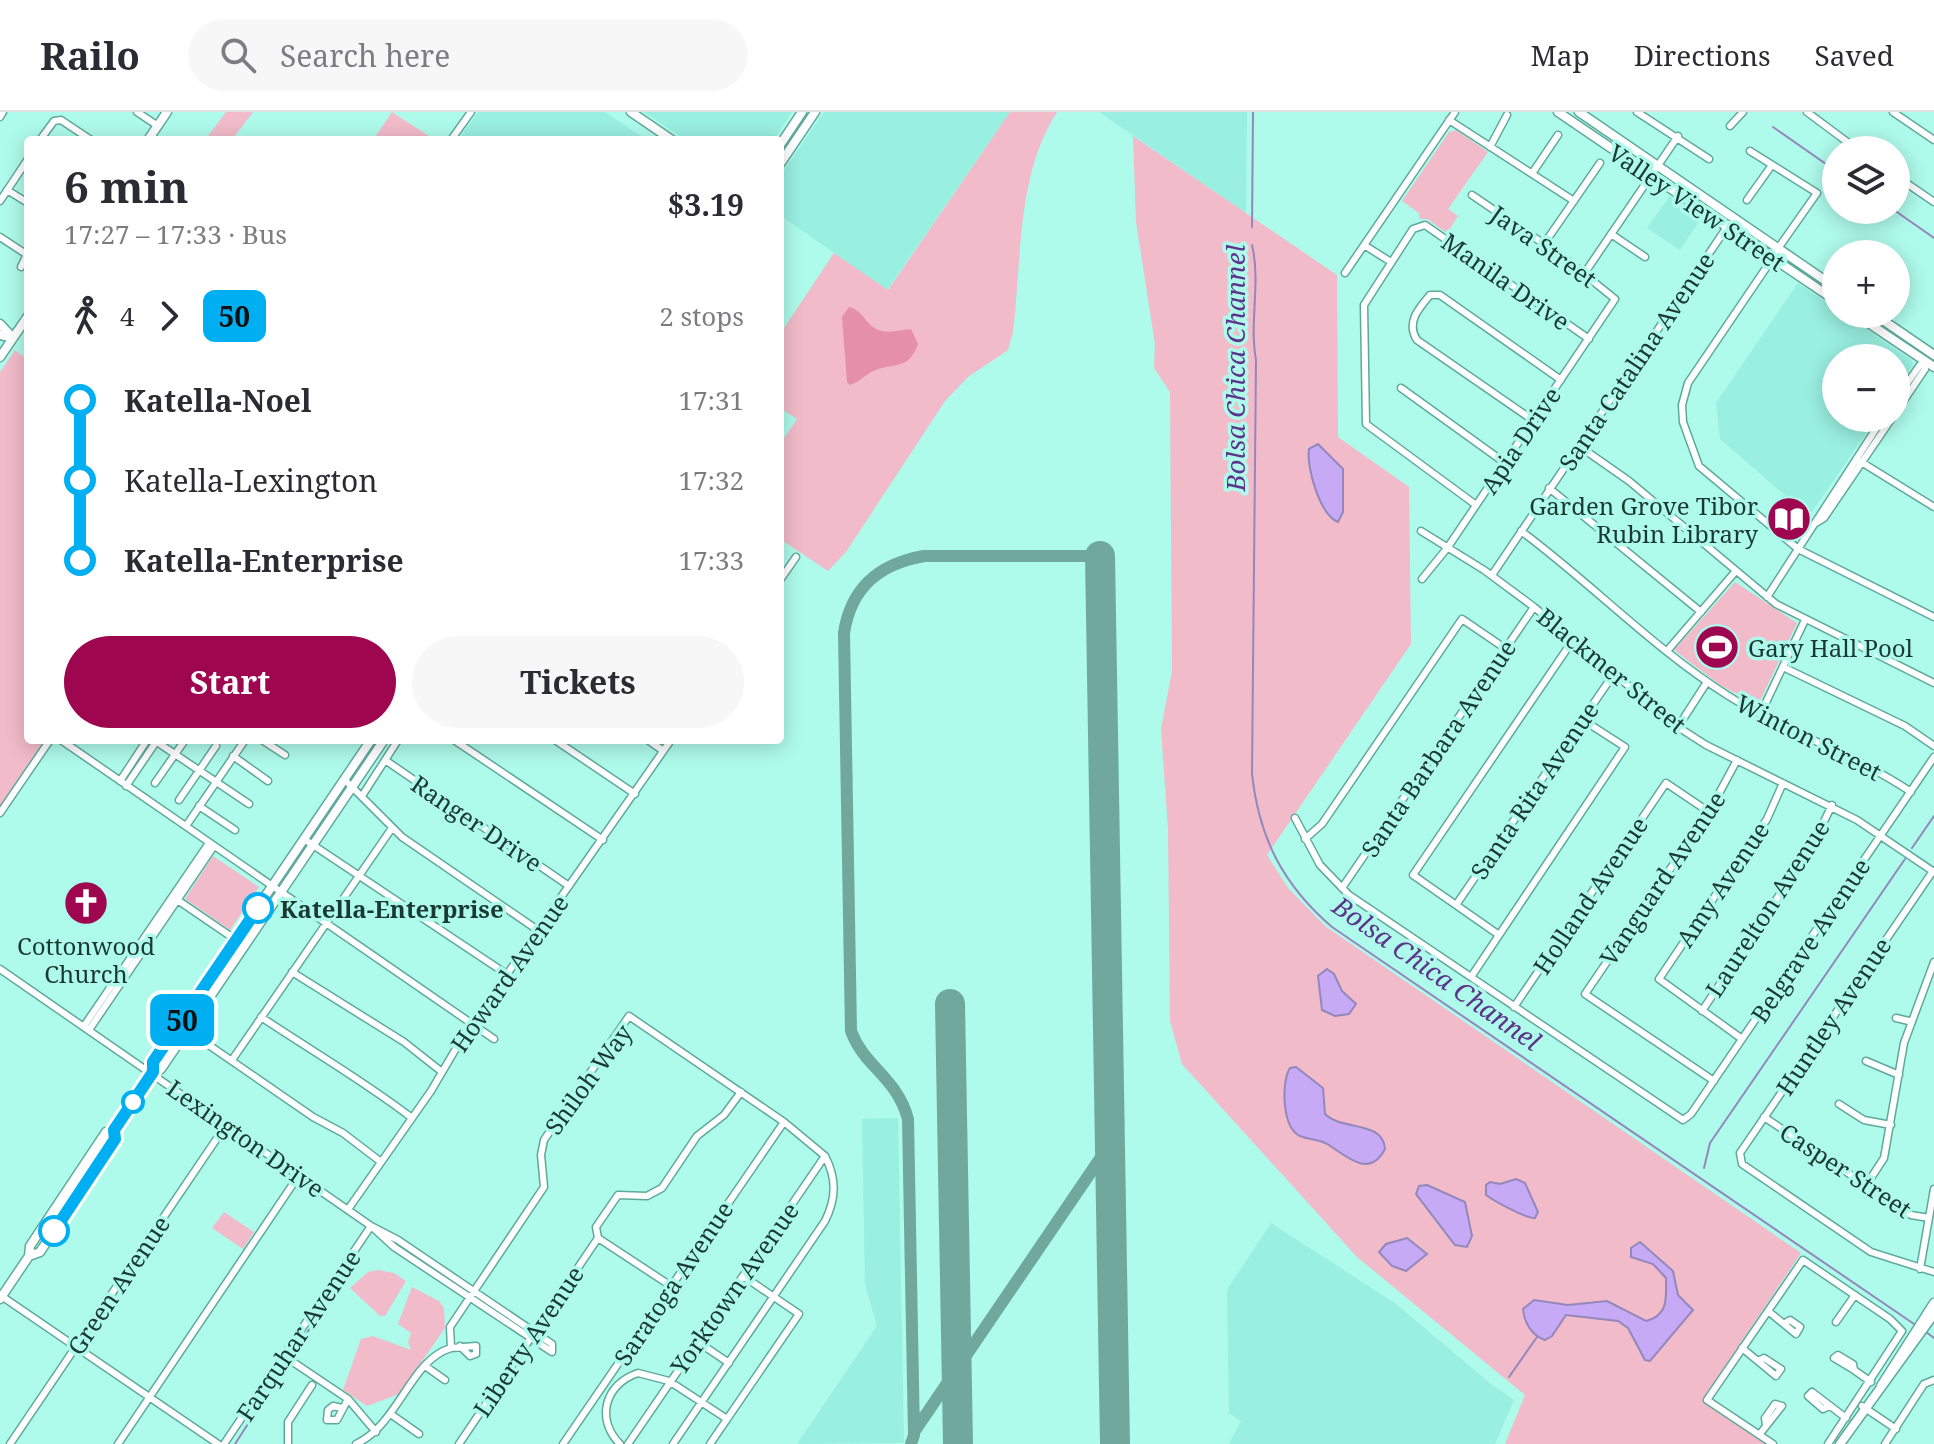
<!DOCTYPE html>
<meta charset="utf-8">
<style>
body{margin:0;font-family:"Noto Serif",serif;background:#f7f7f7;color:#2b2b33;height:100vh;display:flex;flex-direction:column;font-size:30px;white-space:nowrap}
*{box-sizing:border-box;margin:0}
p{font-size:26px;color:#7c7c81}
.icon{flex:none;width:44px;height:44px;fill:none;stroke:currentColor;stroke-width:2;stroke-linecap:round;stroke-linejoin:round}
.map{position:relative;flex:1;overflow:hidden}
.sheet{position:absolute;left:24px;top:24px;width:760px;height:608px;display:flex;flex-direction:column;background:#fff;border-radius:8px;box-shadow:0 4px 20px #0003}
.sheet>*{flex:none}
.badge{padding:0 16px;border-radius:12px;font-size:28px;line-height:52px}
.tools{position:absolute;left:1822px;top:24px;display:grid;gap:16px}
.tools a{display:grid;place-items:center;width:88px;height:88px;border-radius:50%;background:#fff;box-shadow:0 4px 20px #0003;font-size:40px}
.map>.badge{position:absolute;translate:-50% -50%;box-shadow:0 0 0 4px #fff}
.legs{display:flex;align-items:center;gap:12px;height:88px;padding:0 40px;font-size:26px}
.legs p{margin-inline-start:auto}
.head{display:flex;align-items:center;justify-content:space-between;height:136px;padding:0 40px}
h1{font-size:44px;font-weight:700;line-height:60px}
.button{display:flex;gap:16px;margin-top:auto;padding:16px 40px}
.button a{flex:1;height:92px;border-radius:48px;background:#9e064f;color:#fff;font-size:32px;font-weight:700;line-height:92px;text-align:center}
.button a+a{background:#f7f7f7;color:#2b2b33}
ul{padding:0 40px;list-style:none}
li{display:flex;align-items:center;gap:28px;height:80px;font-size:30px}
li i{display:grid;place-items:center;width:12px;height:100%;margin:0 10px;background:currentColor}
li i::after{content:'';width:20px;height:20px;margin:-10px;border:6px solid;border-radius:50%;background:#fff}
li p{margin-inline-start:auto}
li:first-child i{background:linear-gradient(#0000 50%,currentColor 0)}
li:last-child i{background:linear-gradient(currentColor 50%,#0000 0)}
header{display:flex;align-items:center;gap:48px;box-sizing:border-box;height:112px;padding:0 40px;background:#fff;border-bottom:2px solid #e1e1e2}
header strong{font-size:38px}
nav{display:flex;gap:44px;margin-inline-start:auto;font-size:28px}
.search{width:560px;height:72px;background:#f7f7f7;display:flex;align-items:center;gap:20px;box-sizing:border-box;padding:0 28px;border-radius:44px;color:#7c7c81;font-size:30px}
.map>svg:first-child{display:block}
.built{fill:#99efe0}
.green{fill:#f1bbc9}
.forest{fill:#e68fa8}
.water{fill:#c7aaf6;stroke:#9388bc;stroke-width:2}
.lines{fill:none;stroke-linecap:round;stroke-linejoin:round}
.stream{stroke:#9388bc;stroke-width:2}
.taxiway{stroke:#70a89e;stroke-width:12}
.runway{stroke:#70a89e;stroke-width:30}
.minor-casing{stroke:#5fa99c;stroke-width:9}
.major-casing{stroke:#5fa99c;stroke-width:11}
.minor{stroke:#fff;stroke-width:6}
.major{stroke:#fff;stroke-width:8}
.line-1-casing{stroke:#fff;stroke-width:18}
.line-1{stroke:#00aff2;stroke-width:12}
.stop-1-dot{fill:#fff;stroke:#00aff2;stroke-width:4}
.labels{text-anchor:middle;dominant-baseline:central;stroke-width:7;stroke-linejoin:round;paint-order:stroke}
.street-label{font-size:24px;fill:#1a3934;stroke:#aefaeb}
.poi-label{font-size:24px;fill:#1a3934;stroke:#aefaeb;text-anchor:end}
.stop-label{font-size:24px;font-weight:bold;fill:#1a3934;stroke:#aefaeb;text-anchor:start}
.water-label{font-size:26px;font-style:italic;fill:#5c358b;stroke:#aefaeb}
</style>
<header>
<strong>Railo</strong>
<div class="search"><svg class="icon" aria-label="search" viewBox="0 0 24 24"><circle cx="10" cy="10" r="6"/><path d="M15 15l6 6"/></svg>Search here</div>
<nav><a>Map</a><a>Directions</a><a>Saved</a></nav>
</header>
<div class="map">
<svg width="1934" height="1332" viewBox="0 0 1934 1332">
<rect width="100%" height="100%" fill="#aefaeb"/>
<path class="built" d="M 478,0 L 605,0 L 647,28 L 458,28 Z
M 644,0 L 792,0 L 774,28 L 686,28 Z
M 824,0 L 1010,0 L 887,178 L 780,103 L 780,64 Z
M 1099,0 L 1247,0 L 1246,101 Z
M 1670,84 L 1702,105 L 1680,138 L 1647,116 Z
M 1798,171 L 1836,197 L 1836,202 L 1844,202 L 1912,248 L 1913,253 L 1896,278 L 1896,246 L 1836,246 L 1836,306 L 1877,306 L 1809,404 L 1720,327 L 1716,291 Z
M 898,1006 L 904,1331 L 797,1332 L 877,1214 L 865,1172 L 862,1007 Z
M 1271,1111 L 1396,1192 L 1492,1273 L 1514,1288 L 1495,1332 L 1229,1332 L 1241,1309 L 1229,1301 L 1227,1178 Z"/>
<path class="green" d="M 226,0 L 253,0 L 234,25 L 238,28 L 205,28 Z
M 392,0 L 435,28 L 373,28 Z
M 1010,0 L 1057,0 C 1016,64 1022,147 1013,220 L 1008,238 L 968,265 L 945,289 L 846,440 L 828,459 L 780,427 L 780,332 L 797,307 L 780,296 L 780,222 L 834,141 L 888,178 Z
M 1456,18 L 1488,40 L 1448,97 L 1458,104 L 1447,121 L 1427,107 L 1420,107 L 1419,101 L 1402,89 L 1449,20 Z
M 1133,24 L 1337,163 L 1338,325 L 1409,375 L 1411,532 L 1267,743 L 1288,776 L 1325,814 L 1801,1141 L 1703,1287 L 1768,1332 L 1505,1332 L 1525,1283 L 1357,1145 L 1182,952 L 1170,909 L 1168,717 L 1161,617 L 1172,559 L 1170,280 L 1154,256 L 1155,232 L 1136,110 Z
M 15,238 L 28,248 L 28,628 L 52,628 L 0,704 L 0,260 Z
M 1735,470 L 1797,511 L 1758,593 L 1720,573 L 1674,538 Z
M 213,744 L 259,775 L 230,818 L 185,787 Z
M 224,1100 L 254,1120 L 243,1137 L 212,1116 Z
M 378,1158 L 394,1161 L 406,1169 L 385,1204 L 380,1204 L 350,1176 L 368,1160 Z
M 412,1175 L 439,1189 L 444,1196 L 445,1216 L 399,1282 L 367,1294 L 343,1278 L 361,1227 L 373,1224 L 411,1238 L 408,1230 L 411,1221 L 398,1212 Z"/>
<path class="forest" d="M 849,195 C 864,198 867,217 882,219 C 890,221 902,218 911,217 L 918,232 C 909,256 899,251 878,257 C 868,260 860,270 850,273 L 847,270 L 842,205 Z"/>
<path class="water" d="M 1318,332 L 1343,357 L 1343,400 L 1338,410 C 1320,403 1306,355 1309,337 Z
M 1327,857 L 1334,862 L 1342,879 L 1356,892 L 1349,902 L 1335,904 L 1322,898 L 1318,864 Z
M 1296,955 L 1323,976 L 1325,1002 C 1342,1019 1383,1008 1385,1037 C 1370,1066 1348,1046 1329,1033 C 1320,1027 1310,1028 1300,1024 C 1282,1016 1281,970 1290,956 Z
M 1516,1067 L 1525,1071 L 1538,1100 L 1535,1106 C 1527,1107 1494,1089 1486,1083 L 1486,1073 L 1490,1070 L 1500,1072 Z
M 1427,1073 L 1465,1090 L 1472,1124 L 1467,1135 L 1455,1133 L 1416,1082 L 1419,1074 Z
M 1407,1126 L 1427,1142 L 1406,1159 L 1392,1154 L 1379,1140 L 1386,1132 Z
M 1640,1130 L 1673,1159 L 1678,1183 L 1693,1198 L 1650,1249 L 1645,1248 L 1628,1216 L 1618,1209 L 1566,1203 L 1552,1224 L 1545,1228 C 1532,1224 1524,1210 1523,1197 L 1534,1188 L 1568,1193 L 1607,1189 L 1646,1209 C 1669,1203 1666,1186 1666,1166 L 1653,1152 L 1631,1145 L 1631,1136 Z"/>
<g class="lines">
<path class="stream" d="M 1773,15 L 1836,59
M 1894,98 L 1934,126
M 1252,115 L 1253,0
M 1252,133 C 1261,171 1249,210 1256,248 L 1252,662 C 1259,726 1283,773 1332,815 L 1917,1214
M 1912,736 L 1934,704
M 1704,1056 L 1710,1031 L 1905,747
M 1926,1220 L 1934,1226
M 293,1241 L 358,1147
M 1509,1265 L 1537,1225
M 235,1332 L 286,1253"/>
<path class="taxiway" d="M 914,1320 L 1110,1032
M 911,1332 L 914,1323 L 908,1007 C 896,964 864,955 851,919 L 844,521 C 851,475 879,452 924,444 L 1100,444"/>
<path class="runway" d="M 1100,444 L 1115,1332
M 950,892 L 958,1332"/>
<g class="minor-casing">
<path id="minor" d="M 137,0 L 158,14
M 1637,0 L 1709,47
M 1807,0 L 1858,38
M 1893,0 L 1934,28
M 0,5 L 3,0
M 1449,8 L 1574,89
M 1730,14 L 1743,0
M 40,28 L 54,9 L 61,8 L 91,28
M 451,28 L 471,0
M 1490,35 L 1507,3
M 1750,39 L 1817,81 L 1772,145
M 1533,60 L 1558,23
M 1896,64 L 1934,90
M 7,78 L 28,91
M 1747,88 L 1772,53
M 0,89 L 28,47
M 1611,122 L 1645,145
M 0,125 L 26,142
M 1544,132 L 1600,51
M 1364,133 L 1391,150
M 1768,153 L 1688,271 L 1682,293 L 1683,310 L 1699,354 L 1798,437 L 1934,505
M 21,155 L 28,140
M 1345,161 L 1455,0
M 1584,162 L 1678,24
M 1401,276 L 1505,351
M 1896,287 L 1920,253 L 1926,250
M 1896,300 L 1925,257 L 1926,250
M 1534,309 L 1417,228 C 1406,211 1418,197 1430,183 L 1440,183 L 1561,268
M 1579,334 L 1629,369 L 1776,492 L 1934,571
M 1858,348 L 1934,395
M 1549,376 L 1701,500
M 1476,393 L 1366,312 L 1364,193 L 1413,117 L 1425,113 L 1589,227
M 1816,411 L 1824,406 L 1892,306
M 1421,419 L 1484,458 L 1534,495 L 1678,615 L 1706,633 L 1857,708 L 1934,760
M 1521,419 C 1591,471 1653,536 1727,583 C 1785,620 1853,641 1911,680
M 1492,463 L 1729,112
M 1422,467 L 1448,435 L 1615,187 L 1563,145 L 1472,83
M 780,468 L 796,445
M 1767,485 L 1883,306
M 1667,539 L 1735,460
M 1783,555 L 1905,614 L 1934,634
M 1761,601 L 1805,508
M 1678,615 L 1707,570
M 61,628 L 494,927
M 154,628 L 249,692
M 262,628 L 285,643
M 454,628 L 603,728
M 555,628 L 635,682
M 648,628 L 662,638
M 233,644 L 268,669
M 385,648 L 569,774
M 345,668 L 402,725 L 539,819
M 120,669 L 147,628
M 155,671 L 185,628
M 126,674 L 156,630
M 362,684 L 398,628
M 179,688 L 216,634
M 199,694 L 235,718
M 0,701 L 50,628
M 1295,706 L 1320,753 L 1349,783 L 1683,1008 L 1691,1002 L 1934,645
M 186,714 L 245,628
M 304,727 L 508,863
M 1305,727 L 1322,712 L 1462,507 L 1506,537
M 1933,759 L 1740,1041 L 1742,1052 L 1871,1140 L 1934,1160
M 1342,776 L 1534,495
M 176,787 L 239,830
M 1456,793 L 1613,563
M 1499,823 L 1413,763 L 1573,528
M 0,857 L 371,1114 L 224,1332
M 292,860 L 404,930 L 442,960
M 1471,865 L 1625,635 L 1583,608
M 1514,895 L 1666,671 L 1709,700
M 1702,899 L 1812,734 L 1832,693
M 261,905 C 312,939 364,969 412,1006
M 1896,906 L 1909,909
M 84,914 L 209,731
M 89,918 L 214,734
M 187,918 L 313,1005 L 343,1021 L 381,1050
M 1742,927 L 1659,867 L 1767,707 L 1783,671
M 232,948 L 392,716
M 1866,949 L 1899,963
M 1714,969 L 1585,882 L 1709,700 L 1737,648
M 1839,992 L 1864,1008 L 1891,1013
M 1764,1005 L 1911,1103 L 1929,1106
M 1867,1072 L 1884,1046 L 1904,931 L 1934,850
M 349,1096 L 431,979 L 461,928 L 671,628
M 371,1114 L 398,1128 L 552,1232 L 552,1240 L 394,1135 Z
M 1920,1157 L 1934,1077
M 671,1174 L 598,1126 L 596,1115 L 618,1083 L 647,1084 L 662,1076 L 697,1024 L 724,1003 L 741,980
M 0,1183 L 218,1332
M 1768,1199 L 1796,1222 L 1800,1215 L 1790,1208 L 1785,1211
M 1836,1210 L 1855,1183
M 698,1230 L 729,1251
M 451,1236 L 476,1234 L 476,1242 L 470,1244 L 460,1234
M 1742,1236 L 1776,1264 L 1781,1257 L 1764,1246 L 1760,1248
M 284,1244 L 348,1287 L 376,1320
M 425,1254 L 445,1268
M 1854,1258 L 1834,1246 L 1838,1243 L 1853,1252 L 1854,1258 L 1871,1270
M 1829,1294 L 1823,1297 L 1808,1284 L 1812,1280 L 1846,1306
M 1862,1294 L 1896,1317
M 342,1296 L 333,1294 L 328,1298 L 327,1308 L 337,1308 L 348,1287
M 392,1303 L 419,1322
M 1759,1323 L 1782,1294 L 1775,1292 L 1765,1306 L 1766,1313
M 10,1332 L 226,1013
M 118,1332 L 299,1063
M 288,1332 L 288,1310 L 312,1273
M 356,1332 C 399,1312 410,1248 451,1236 L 450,1215 L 544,1075 L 541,1043 L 544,1028 L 629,904 L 784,1010 L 825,1044 L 628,1332
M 459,1332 L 598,1126
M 563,1332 L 784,1010
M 620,1332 C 595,1307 605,1272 638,1261 L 669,1269 L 727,1307
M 673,1332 L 825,1109 C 836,1087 837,1067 825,1044
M 710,1332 L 799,1202 L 743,1164
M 1773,1332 L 1707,1288 L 1803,1148 L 1890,1207 L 1902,1219 L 1828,1332
M 1885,1332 L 1924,1272 L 1934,1268"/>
</g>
<g class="major-casing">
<path id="major" d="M 631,0 L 672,28
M 1558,0 L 1836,189
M 1579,0 L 1836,176
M 148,28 L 167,0
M 780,33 L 802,0
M 780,52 L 815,0
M 1855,202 L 1934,255
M 1874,202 L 1934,243
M 0,212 L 13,226
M 0,223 L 13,226
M 0,245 L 28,204
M 153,960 L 153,950 L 371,628
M 29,1144 L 40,1140 L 115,1027 L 114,1018
M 0,1187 L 29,1144 L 30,1134 L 106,1020 L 114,1018 L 153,960 L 161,957 L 384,628
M 1881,1274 L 1934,1191
M 1840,1332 L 1934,1202"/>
</g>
<use href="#minor" class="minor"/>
<use href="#major" class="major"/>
</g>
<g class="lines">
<g class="line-1-casing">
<path id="line-1" d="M 54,1119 L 115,1027 L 114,1018 L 153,960 L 153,950 L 258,796"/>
</g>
<use href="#line-1" class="line-1"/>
</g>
<defs>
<g id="library-disc" transform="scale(2.3)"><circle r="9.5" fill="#9e064f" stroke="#aefaeb"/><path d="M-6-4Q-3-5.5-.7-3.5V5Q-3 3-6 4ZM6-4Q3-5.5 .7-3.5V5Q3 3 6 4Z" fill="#fff"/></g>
<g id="stadium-disc" transform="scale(2.3)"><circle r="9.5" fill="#9e064f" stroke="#aefaeb"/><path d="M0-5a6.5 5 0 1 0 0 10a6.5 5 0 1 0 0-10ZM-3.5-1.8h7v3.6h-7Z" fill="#fff"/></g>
<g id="church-disc" transform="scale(2.3)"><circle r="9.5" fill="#9e064f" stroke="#aefaeb"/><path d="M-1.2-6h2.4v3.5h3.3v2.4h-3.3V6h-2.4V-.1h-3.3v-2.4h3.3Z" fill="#fff"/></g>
</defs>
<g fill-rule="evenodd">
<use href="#library-disc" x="1789" y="407"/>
<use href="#stadium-disc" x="1717" y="535"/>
<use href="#church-disc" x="86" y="791"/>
</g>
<g class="stop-1-dot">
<circle cx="258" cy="796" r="14"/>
<circle cx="133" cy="990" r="10"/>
<circle cx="54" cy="1119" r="14"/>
</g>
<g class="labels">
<g class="street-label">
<text transform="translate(1697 95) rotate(34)">Valley View Street</text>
<text transform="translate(1544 134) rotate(35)">Java Street</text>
<text transform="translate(1506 169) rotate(35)">Manila Drive</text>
<text transform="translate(1636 249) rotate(-56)">Santa Catalina Avenue</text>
<text transform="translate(1520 328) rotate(-56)">Apia Drive</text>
<text transform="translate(1612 558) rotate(39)">Blackmer Street</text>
<text transform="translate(1809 625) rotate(27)">Winton Street</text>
<text transform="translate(1438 636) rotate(-56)">Santa Barbara Avenue</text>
<text transform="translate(1534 678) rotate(-56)">Santa Rita Avenue</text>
<text transform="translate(477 711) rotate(34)">Ranger Drive</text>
<text transform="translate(1662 766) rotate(-56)">Vanguard Avenue</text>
<text transform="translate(1722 772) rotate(-56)">Amy Avenue</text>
<text transform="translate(1590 783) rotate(-56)">Holland Avenue</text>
<text transform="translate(1767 796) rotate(-57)">Laurelton Avenue</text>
<text transform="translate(1810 828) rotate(-56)">Belgrave Avenue</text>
<text transform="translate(509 861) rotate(-55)">Howard Avenue</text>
<text transform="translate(1833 904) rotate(-56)">Huntley Avenue</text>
<text transform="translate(588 967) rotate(-54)">Shiloh Way</text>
<text transform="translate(246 1026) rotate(35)">Lexington Drive</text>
<text transform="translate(1846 1058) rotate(33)">Casper Street</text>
<text transform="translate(673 1171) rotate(-56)">Saratoga Avenue</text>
<text transform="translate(118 1173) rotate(-56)">Green Avenue</text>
<text transform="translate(734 1176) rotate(-55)">Yorktown Avenue</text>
<text transform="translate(298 1223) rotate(-56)">Farquhar Avenue</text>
<text transform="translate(528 1229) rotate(-56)">Liberty Avenue</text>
</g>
<g class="poi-label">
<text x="1758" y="393">Garden Grove Tibor<tspan x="1758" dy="28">Rubin Library</tspan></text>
<text x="1748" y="535" text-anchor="start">Gary Hall Pool</text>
<text x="86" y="833" text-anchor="middle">Cottonwood<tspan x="86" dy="28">Church</tspan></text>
</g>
<g class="stop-label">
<text x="280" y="796">Katella-Enterprise</text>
</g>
<g class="water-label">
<text transform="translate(1235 256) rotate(-90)">Bolsa Chica Channel</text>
<text transform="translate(1437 861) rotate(35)">Bolsa Chica Channel</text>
</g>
</g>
</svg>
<div class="tools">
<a><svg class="icon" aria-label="layers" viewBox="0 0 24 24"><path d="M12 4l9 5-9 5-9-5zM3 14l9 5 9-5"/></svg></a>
<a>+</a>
<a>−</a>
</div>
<b class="badge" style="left:182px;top:908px;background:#00aff2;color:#111">50</b>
<section class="sheet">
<div class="head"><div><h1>6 min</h1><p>17:27 – 17:33 · Bus</p></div><b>$3.19</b></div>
<div class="legs"><svg class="icon" aria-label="walk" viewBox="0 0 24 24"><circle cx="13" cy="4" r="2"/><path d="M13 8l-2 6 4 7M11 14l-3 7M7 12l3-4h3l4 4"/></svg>4<svg class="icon" aria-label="forward" viewBox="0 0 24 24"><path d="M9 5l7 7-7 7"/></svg><b class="badge" style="background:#00aff2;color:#111">50</b><p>2 stops</p></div>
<ul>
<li><i style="color:#00aff2"></i><b>Katella-Noel</b><p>17:31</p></li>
<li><i style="color:#00aff2"></i><span>Katella-Lexington</span><p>17:32</p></li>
<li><i style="color:#00aff2"></i><b>Katella-Enterprise</b><p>17:33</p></li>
</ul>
<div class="button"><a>Start</a><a>Tickets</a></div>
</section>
</div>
